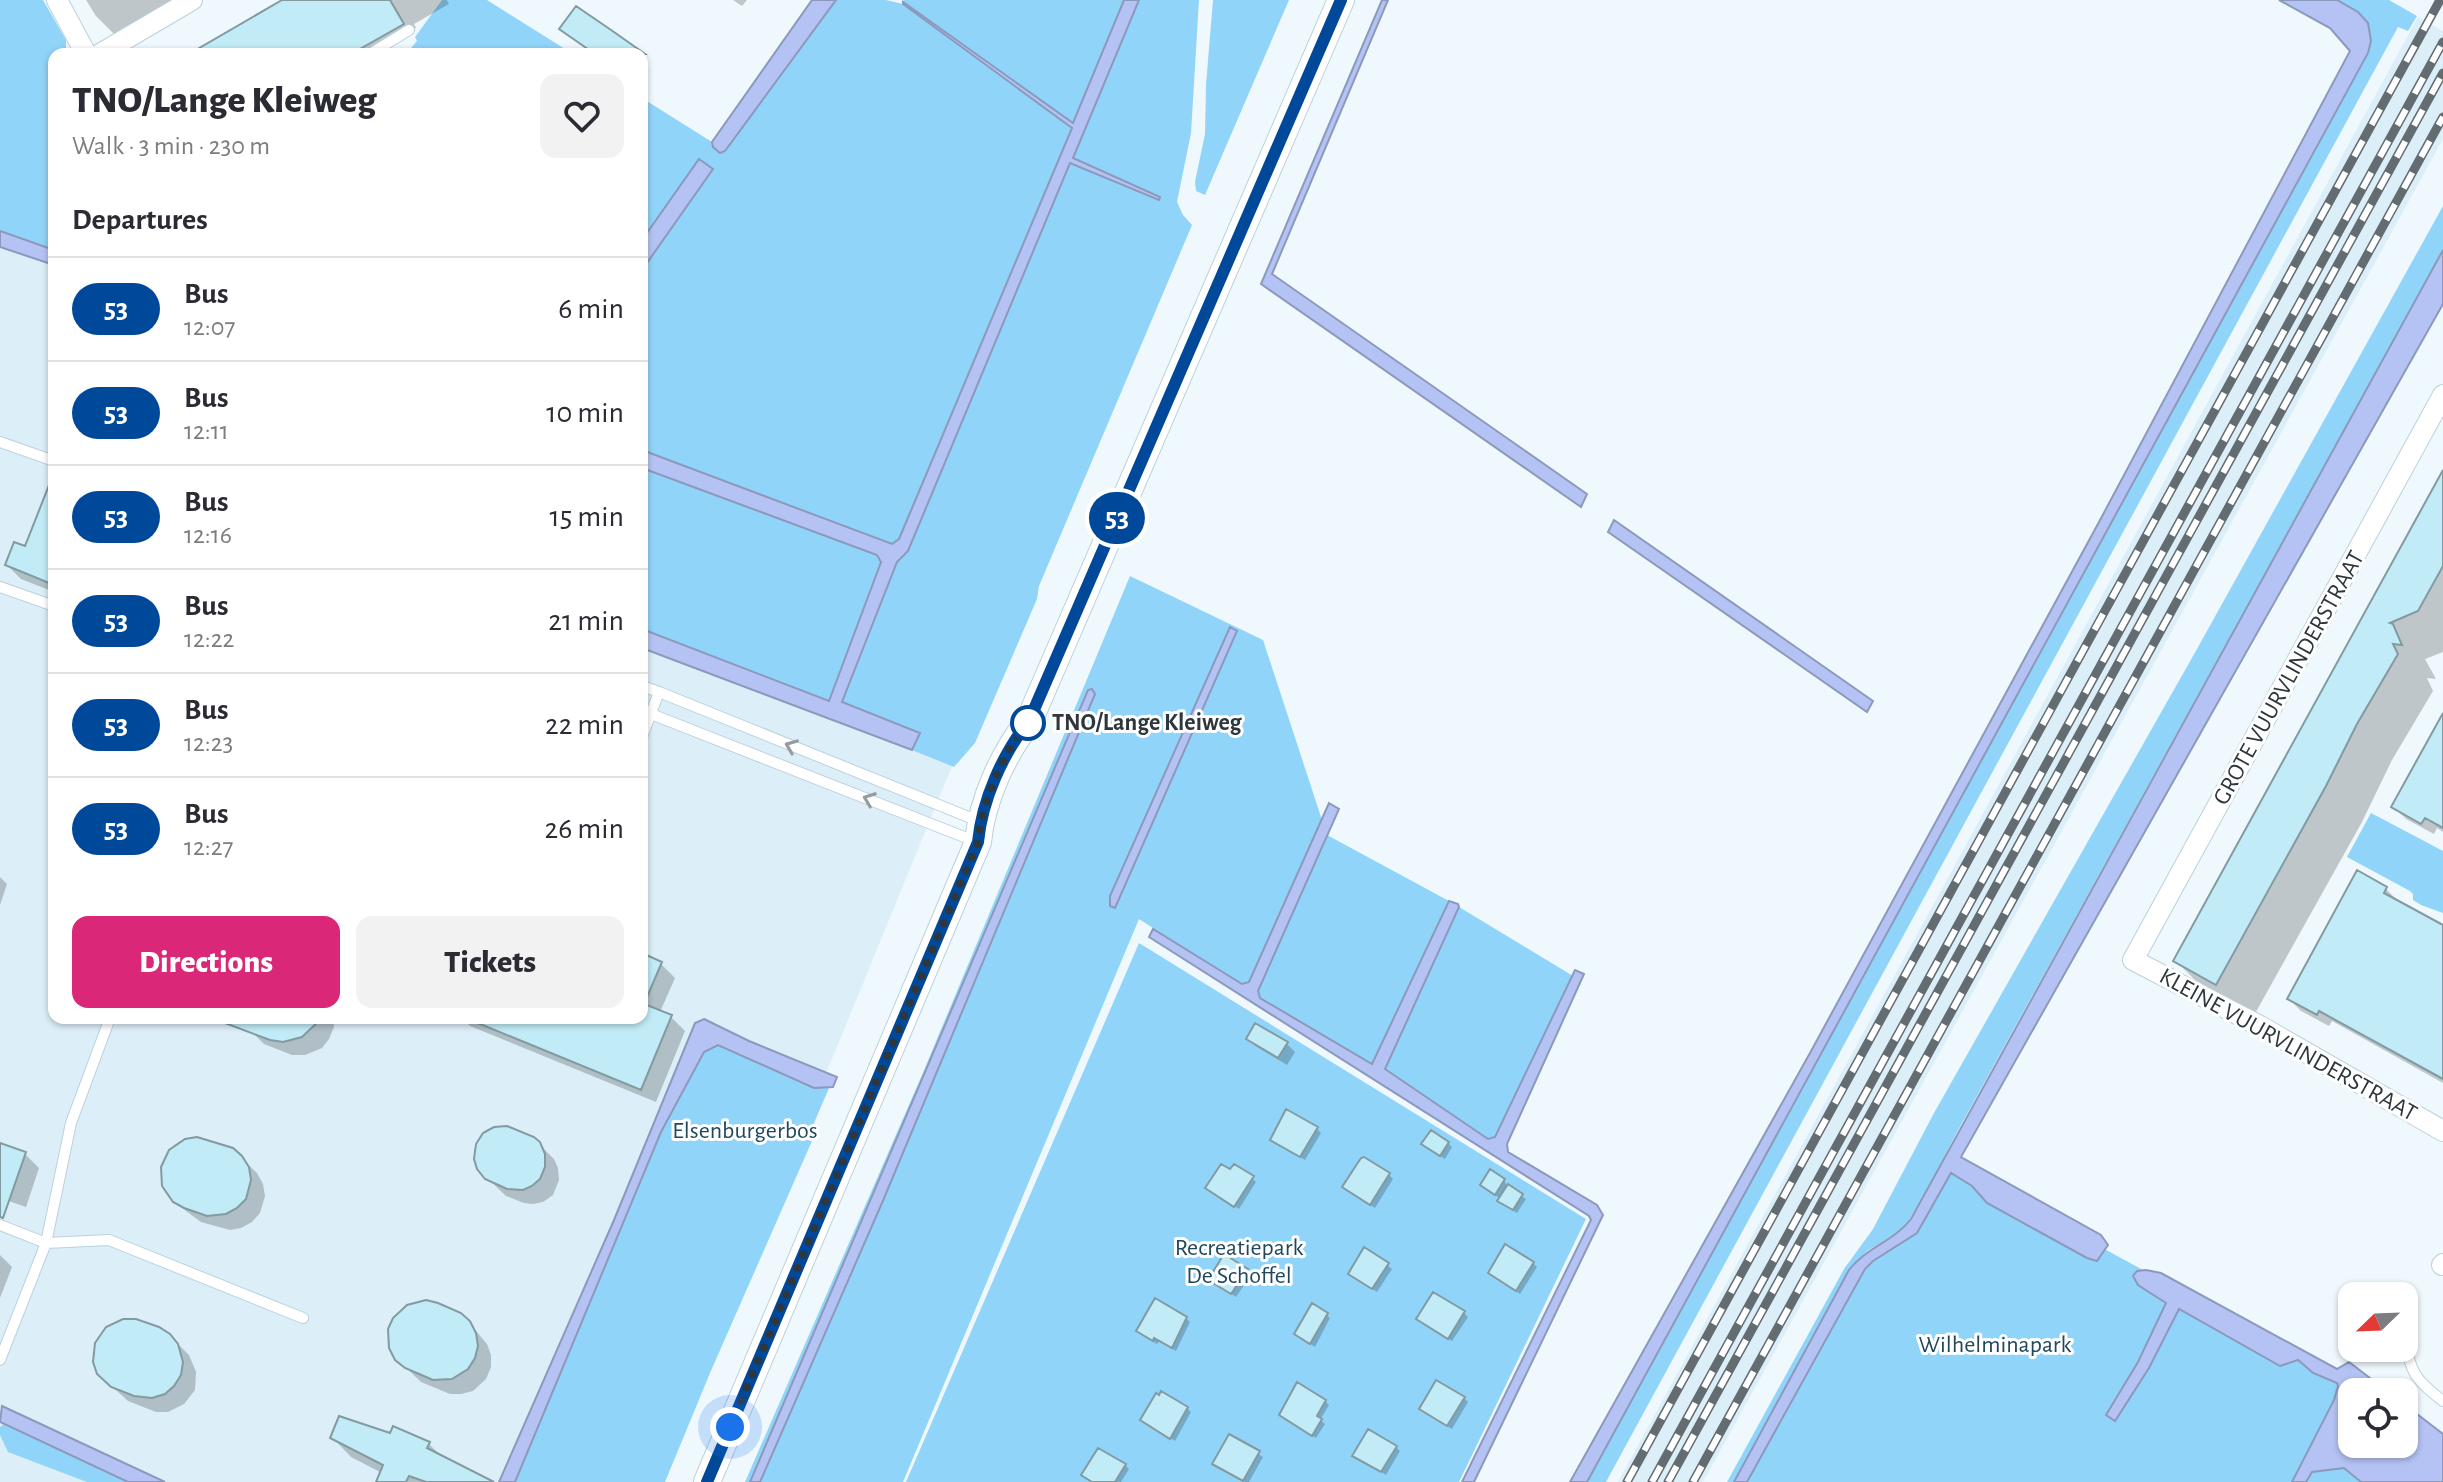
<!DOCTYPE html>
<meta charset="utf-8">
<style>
body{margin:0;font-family:"Alegreya Sans",sans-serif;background:#f2f2f3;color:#2b2b33;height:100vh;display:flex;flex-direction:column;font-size:30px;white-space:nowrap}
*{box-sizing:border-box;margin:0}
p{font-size:26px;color:#7c7c81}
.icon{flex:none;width:44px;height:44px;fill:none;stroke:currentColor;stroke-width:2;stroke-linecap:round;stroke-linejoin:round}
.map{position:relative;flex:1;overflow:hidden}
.drawer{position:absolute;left:48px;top:48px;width:600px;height:976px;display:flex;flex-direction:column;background:#fff;border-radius:16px;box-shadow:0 2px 6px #0004}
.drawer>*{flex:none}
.badge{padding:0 16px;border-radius:26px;font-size:28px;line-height:52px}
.needle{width:52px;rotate:247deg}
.controls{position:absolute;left:2338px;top:1282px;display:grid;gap:16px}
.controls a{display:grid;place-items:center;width:80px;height:80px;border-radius:16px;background:#fff;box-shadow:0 2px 6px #0004;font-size:40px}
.you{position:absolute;width:40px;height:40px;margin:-20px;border:6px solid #fff;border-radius:50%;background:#1a73e8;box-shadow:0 0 0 12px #1a73e833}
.map>.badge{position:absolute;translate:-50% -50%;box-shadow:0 0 0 4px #fff}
h2{padding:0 24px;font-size:30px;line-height:72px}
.round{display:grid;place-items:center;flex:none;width:84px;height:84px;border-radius:16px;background:#f2f2f3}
.head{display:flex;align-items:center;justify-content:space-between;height:136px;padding:0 24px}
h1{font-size:38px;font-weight:800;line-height:60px}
.action{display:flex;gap:16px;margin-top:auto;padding:16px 24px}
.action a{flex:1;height:92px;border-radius:16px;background:#db2777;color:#fff;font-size:32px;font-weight:800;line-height:92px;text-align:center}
.action a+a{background:#f2f2f3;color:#2b2b33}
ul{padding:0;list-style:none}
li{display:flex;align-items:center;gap:24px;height:104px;padding:0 24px;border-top:2px solid #e1e1e2}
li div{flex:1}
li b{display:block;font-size:30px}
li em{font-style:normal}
li .badge{min-width:88px;font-weight:700;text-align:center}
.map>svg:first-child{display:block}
.built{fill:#dceef8}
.green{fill:#91d4f9;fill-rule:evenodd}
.water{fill:#b4c3f3;stroke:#8c99bc;stroke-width:2}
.shadow{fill:#0003}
.building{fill:#c1ebf6;stroke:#829aa0;stroke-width:2}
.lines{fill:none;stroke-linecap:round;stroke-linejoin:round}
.service-casing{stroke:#bbd1dd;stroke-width:12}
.minor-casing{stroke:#bbd1dd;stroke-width:22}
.tertiary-casing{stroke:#bbd1dd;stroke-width:28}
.service{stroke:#fff;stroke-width:10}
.minor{stroke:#fff;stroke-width:20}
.tertiary{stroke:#fff;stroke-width:26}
.rail-casing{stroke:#636c71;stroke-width:9}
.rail{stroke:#fff;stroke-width:6;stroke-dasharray:18;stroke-linecap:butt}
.oneway{stroke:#969b9e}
.line-casing{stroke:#fff;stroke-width:18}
.line{stroke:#004899;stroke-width:12}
.walk{stroke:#2e373c;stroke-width:8;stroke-dasharray:0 14.4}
.stop-dot{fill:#fff;stroke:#004899;stroke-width:4}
.labels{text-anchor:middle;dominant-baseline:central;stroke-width:6;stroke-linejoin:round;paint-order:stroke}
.street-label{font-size:24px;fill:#2e373c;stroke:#fff}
.stop-label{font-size:24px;font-weight:bold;fill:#2e373c;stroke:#fff;text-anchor:start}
.park-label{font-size:24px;fill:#1f485d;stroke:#fff}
</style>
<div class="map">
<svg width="2443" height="1482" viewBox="0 0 2443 1482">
<rect width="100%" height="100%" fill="#eff8fd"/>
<path class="built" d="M 2418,17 L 2443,31 L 2443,139 L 1703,1482 L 1618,1482 Z
M 0,243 L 54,261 L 54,1018 L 642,1018 L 642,639 L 955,759 L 825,1076 L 532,1482 L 0,1482 Z"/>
<path class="green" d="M 0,0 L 43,0 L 66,40 L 66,54 L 54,54 L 54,250 L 0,231 Z
M 442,0 L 487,0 L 573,54 L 406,54 L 417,41 L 415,37 Z
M 836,0 L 886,0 L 903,4 L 1072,128 L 899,539 L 892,545 L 642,450 L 642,270 L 713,169 L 699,159 L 642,240 L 642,98 L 712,142 L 713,147 L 721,153 L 725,151 Z
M 904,0 L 1124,0 L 1073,124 L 903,2 Z
M 1139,0 L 1199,0 L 1191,133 L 1177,202 L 1183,215 L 1192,225 L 1039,586 L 1037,599 L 975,743 L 954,767 L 912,750 L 919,733 L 842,702 L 897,562 L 908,551 L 1071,162 L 1158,199 L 1160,197 L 1073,158 Z
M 1213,0 L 1289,0 L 1205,195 L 1196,191 L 1195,182 L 1205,134 L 1206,85 Z
M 2337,0 L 2389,0 L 2417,16 L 2408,31 L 2398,27 L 1606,1482 L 1587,1482 L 2368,53 C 2375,21 2363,14 2337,0 Z
M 2443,206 L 2443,250 L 1957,1132 L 1919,1205 L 1903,1229 L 1867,1251 L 1849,1270 L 1734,1482 L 1727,1482 L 1844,1269 L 1873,1229 L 1934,1113 L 2197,649 Z
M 642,468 L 877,554 L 881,562 L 829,701 L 642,629 Z
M 1130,576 L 1263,640 L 1322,820 L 1249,982 L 1242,985 L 1139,919 L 903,1482 L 760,1482 L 882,1203 L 1095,694 L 1088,690 L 750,1482 L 745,1482 L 922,1075 ZM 1230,628 L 1236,632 L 1115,908 L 1110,896 Z
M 2371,813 L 2443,851 L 2443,913 L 2421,905 L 2413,900 L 2413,894 L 2410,891 L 2347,857 Z
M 1327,835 L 1449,901 L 1372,1064 L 1260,998 L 1258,991 Z
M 1459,907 L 1573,976 L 1495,1137 L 1488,1139 L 1384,1069 Z
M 1139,943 L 1586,1219 L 1459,1482 L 906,1482 Z
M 716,1044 L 832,1081 L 811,1130 L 819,1125 L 710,1373 L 665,1482 L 515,1482 L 661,1132 L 704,1051 Z
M 1955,1167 L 2349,1383 L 2352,1392 L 2352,1444 L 2404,1444 L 2443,1453 L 2443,1482 L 1747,1482 L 1865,1269 L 1873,1261 L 1917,1233 Z
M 4,1424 L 128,1482 L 87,1482 L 8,1452 L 0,1435 L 0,1427 Z"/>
<path class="water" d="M 812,0 L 836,0 L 725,151 L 720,153 L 713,147 L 712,142 Z
M 1124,0 L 1139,0 L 1073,158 L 1160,197 L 1159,200 L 1070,163 L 908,551 L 897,562 L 842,702 L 920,733 L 912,750 L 642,648 L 642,629 L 829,701 L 881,562 L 877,555 L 642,468 L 642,450 L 892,544 L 899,539 L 1072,128 L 903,4 L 903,2 L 1073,123 Z
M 1382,0 L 1388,0 L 1272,274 L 1587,494 L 1581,507 L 1261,284 Z
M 2279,0 L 2337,0 L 2358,12 L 2368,23 L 2371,41 L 2368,53 L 1587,1482 L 1570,1482 L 1810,1053 L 2099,522 L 2350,51 L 2330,28 Z
M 699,159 L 713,169 L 642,270 L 642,240 Z
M 0,231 L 54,250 L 54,265 L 0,247 Z
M 2443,250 L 2443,304 L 1961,1157 L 2101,1235 L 2108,1245 L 2097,1261 L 2087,1258 L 1987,1203 L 1972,1186 L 1951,1173 L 1917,1233 L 1873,1261 L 1865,1269 L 1747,1482 L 1734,1482 L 1849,1270 C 1867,1247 1894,1241 1911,1219 Z
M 1614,520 L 1873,701 L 1867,712 L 1608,532 Z
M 1230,627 L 1237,631 L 1115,908 L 1110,906 L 1110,896 Z
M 1092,689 L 1095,694 L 882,1203 L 760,1482 L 750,1482 L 1088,690 Z
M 1329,803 L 1339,809 L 1258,991 L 1260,998 L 1372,1064 L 1449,901 L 1458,904 L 1459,907 L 1385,1069 L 1488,1139 L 1495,1137 L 1575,970 L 1584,974 L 1507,1144 L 1508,1152 L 1597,1205 L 1603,1215 L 1474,1482 L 1462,1482 L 1591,1220 L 1589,1216 L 1149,937 L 1153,929 L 1242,984 L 1249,982 Z
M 704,1019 L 749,1041 L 837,1077 L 833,1087 L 814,1088 L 718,1045 L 704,1052 L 661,1132 L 515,1482 L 499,1482 L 614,1220 L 695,1023 Z
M 2146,1270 L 2161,1273 L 2337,1369 L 2349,1362 L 2353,1365 L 2388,1392 L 2352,1392 L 2352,1444 L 2404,1444 L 2404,1404 L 2443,1434 L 2443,1482 L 2361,1482 L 2344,1468 L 2312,1472 L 2306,1482 L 2292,1482 L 2334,1400 L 2338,1386 L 2337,1383 L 2313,1373 L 2298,1360 L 2280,1366 L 2179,1309 L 2149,1368 L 2115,1421 L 2106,1415 L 2138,1362 L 2166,1303 L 2138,1285 L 2133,1276 L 2137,1271 Z
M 2,1406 L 165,1482 L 128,1482 L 0,1422 Z"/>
<path class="shadow" d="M 86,0 L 178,0 L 116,36 L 96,16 Z
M 286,0 L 447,0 L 449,4 L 414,24 L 416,28 L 370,54 L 193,54 Z
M 733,0 L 747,0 L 742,6 Z
M 2443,474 L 2443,652 L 2425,659 L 2436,679 L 2427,678 L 2433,691 L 2392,760 L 2362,822 L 2252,1019 L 2212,997 L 2176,961 Z
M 54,505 L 54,592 L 21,579 L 7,565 L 26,549 Z
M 2443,717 L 2443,832 L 2437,828 L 2434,834 L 2406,819 L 2394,807 Z
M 0,877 L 7,884 L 0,905 Z
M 2386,889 L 2398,901 L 2443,927 L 2443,1083 L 2332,1021 L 2329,1026 L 2301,1011 L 2289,999 Z
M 642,956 L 661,964 L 675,978 L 660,1012 L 671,1017 L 685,1031 L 656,1102 L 470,1026 L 462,1018 L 642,1018 Z
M 237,1018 L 333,1018 L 334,1027 L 329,1039 L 322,1048 L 305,1055 L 292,1055 L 264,1044 Z
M 1248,1039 L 1287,1044 L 1295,1052 L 1287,1065 L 1257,1047 Z
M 1317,1129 L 1321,1133 L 1305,1160 L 1277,1143 Z
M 1448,1143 L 1452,1147 L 1445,1159 L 1428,1148 Z
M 539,1144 L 554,1159 L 558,1168 L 559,1180 L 553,1195 L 543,1202 L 533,1204 L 524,1203 L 506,1196 L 481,1172 Z
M 0,1145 L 25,1154 L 39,1168 L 26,1207 L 0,1198 Z
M 241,1158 L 257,1173 L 263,1184 L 265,1196 L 260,1213 L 252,1222 L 241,1228 L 230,1230 L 201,1222 L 186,1211 L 171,1196 Z
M 1231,1172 L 1252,1178 L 1256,1182 L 1239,1209 L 1212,1192 Z
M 1389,1175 L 1393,1179 L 1375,1208 L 1348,1191 Z
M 1504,1180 L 1507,1186 L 1526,1199 L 1517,1213 L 1504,1205 L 1501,1199 L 1486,1189 Z
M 0,1255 L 12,1267 L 0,1298 Z
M 1533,1263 L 1537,1267 L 1520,1294 L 1494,1277 Z
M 1387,1265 L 1392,1269 L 1377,1292 L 1354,1277 Z
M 1247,1271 L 1251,1275 L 1236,1297 L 1215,1284 Z
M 1464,1313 L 1468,1317 L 1452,1341 L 1418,1319 Z
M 1326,1314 L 1330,1318 L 1315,1347 L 1296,1334 Z
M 465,1318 L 487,1344 L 491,1355 L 491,1367 L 486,1379 L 473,1391 L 461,1394 L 450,1394 L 421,1382 L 397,1359 Z
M 1186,1318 L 1190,1322 L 1176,1351 L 1159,1341 L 1157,1344 L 1138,1331 Z
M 174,1340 L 189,1355 L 196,1372 L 195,1390 L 184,1404 L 168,1412 L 156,1412 L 128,1401 L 103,1378 Z
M 1464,1398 L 1468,1402 L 1452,1429 L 1425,1413 Z
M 1325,1401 L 1329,1405 L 1320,1420 L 1325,1424 L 1316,1438 L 1281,1415 Z
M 1187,1408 L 1191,1412 L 1175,1441 L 1142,1420 Z
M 391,1435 L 429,1444 L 445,1460 L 481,1482 L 378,1482 L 382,1473 L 351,1457 L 332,1437 Z
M 1230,1436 L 1263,1457 L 1249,1482 L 1245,1482 L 1219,1467 Z
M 1396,1447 L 1400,1451 L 1386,1475 L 1354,1455 Z
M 1125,1465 L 1129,1469 L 1121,1482 L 1092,1482 Z"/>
<path class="building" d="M 282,0 L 390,0 L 404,24 L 351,54 L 189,54 Z
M 576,6 L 614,32 L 645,54 L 595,54 L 559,29 Z
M 2443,470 L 2443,566 L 2418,611 L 2390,623 L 2393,624 L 2402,645 L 2393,644 L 2398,654 L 2357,724 L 2326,786 L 2216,985 L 2173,961 Z
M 53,475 L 54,475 L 54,585 L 5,565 L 14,542 L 25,546 Z
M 2443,713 L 2443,828 L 2425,818 L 2421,824 L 2391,807 Z
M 2357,870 L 2387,887 L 2384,893 L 2443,925 L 2443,1079 L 2319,1011 L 2317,1015 L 2287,999 Z
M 642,953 L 662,962 L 644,1004 L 672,1015 L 641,1090 L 468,1019 L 642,1018 Z
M 217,1018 L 322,1018 L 302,1037 L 283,1042 L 270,1040 L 217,1020 Z
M 1255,1023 L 1288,1042 L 1278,1058 L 1246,1039 Z
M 1286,1109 L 1318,1127 L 1300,1157 L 1270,1140 Z
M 507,1126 L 534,1137 L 540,1142 L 545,1154 L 545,1167 L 540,1179 L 532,1186 L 523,1190 L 507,1189 L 485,1179 L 477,1169 L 474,1159 L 476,1144 L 483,1133 L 494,1127 Z
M 1431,1130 L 1449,1142 L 1440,1156 L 1421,1144 Z
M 197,1137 L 233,1148 L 242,1156 L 249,1167 L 251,1180 L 246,1199 L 237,1208 L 226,1214 L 207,1216 L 184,1208 L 173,1202 L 162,1186 L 161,1167 L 169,1150 L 185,1139 Z
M 0,1143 L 26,1152 L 3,1218 L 0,1217 Z
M 1364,1157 L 1390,1173 L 1370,1205 L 1342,1187 L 1361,1158 Z
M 1221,1164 L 1230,1169 L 1234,1164 L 1254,1176 L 1234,1207 L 1205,1188 Z
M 1490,1169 L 1505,1179 L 1495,1195 L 1480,1185 Z
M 1508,1184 L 1523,1194 L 1513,1210 L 1497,1201 Z
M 1505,1244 L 1534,1262 L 1516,1291 L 1488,1273 Z
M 1364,1247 L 1389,1263 L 1372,1289 L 1348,1274 Z
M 1224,1254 L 1248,1269 L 1231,1294 L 1208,1280 Z
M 1433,1292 L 1465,1311 L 1448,1339 L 1416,1319 Z
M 1155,1298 L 1187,1317 L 1172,1348 L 1154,1338 L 1153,1341 L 1136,1331 Z
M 426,1300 L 438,1303 L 461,1313 L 470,1321 L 476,1333 L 478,1346 L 475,1358 L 468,1369 L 452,1379 L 433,1380 L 405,1368 L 395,1360 L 389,1348 L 388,1329 L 393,1318 L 407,1305 Z
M 1312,1303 L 1328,1313 L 1310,1344 L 1294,1334 Z
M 123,1319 L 136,1319 L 159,1327 L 170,1334 L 178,1344 L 183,1362 L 181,1375 L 174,1386 L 165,1394 L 152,1398 L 134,1396 L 111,1387 L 97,1374 L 93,1362 L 95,1343 L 106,1327 Z
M 1436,1380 L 1465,1397 L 1447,1426 L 1419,1409 Z
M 1297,1382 L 1326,1400 L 1317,1416 L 1322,1419 L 1312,1436 L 1279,1415 Z
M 1161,1391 L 1188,1407 L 1170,1439 L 1140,1420 L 1156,1393 L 1159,1395 Z
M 339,1416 L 390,1433 L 393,1426 L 430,1442 L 427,1448 L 494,1482 L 426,1482 L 409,1476 L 406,1482 L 376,1482 L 383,1465 L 330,1438 Z
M 1368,1429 L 1397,1446 L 1381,1472 L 1352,1456 Z
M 1229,1434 L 1260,1451 L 1243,1481 L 1212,1464 Z
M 1098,1448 L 1126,1464 L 1115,1482 L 1092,1482 L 1081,1475 Z"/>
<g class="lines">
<g class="service-casing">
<path id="service" d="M 370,54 L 409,30
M 0,442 L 54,461
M 0,587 L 54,606
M 642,686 L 659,692 L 642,737
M 659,692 L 981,822
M 651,714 L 977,842
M 0,1225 L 46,1243 L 109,1240 L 303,1318
M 2404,1339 C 2412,1374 2414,1379 2443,1401
M 0,1360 L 46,1243 L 71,1123 L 110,1018"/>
</g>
<g class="minor-casing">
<path id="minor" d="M 57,0 L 86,54
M 100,54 L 192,0
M 2443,395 L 2133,960 L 2260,1026 L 2443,1131
M 2442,1265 L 2443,1264"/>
</g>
<g class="tertiary-casing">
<path id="tertiary" d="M 707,1482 L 978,842 C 982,800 1003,754 1029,721 L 1341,0"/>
</g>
<use href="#service" class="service"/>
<use href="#minor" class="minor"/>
<use href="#tertiary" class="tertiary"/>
<g class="rail-casing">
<path id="rail" d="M 1627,1482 L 2440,0
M 1652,1482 L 2443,42
M 1668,1482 L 2443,73
M 1693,1482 L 2443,117"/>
</g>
<use href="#rail" class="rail"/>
</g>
<defs><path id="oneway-chevron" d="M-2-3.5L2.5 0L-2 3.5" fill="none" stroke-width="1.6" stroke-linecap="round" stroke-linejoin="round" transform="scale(2)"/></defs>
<g class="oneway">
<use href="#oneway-chevron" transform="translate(791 746) rotate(-158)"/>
<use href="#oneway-chevron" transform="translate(869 799) rotate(-159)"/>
</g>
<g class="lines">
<g class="line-casing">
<path id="line" d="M 707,1482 L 978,842 C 982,800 1003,753 1029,721 L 1341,0"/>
</g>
<use href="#line" class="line"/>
<path class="walk" d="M 730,1427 L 978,842 C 982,800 1003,753 1029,721 L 1028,723"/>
</g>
<circle class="stop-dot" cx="1028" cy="723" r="16"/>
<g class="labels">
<g class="street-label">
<text transform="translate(2289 678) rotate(-61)">GROTE VUURVLINDERSTRAAT</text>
<text transform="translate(2288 1045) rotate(29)">KLEINE VUURVLINDERSTRAAT</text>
</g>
<g class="stop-label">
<text x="1052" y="723">TNO/Lange Kleiweg</text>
</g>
<g class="park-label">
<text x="745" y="1131">Elsenburgerbos</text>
<text x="1239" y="1248">Recreatiepark<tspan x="1239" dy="28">De Schoffel</tspan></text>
<text x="1995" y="1345">Wilhelminapark</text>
</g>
</g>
</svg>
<div class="controls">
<a><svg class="needle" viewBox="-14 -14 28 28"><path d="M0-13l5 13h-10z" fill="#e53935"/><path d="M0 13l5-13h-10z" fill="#7c7c81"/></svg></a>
<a><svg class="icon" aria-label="locate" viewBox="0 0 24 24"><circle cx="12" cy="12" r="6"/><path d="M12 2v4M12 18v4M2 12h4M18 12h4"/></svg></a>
</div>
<div class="you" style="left:730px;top:1427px"></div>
<b class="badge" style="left:1117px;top:518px;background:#004899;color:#fff">53</b>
<section class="drawer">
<div class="head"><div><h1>TNO/Lange Kleiweg</h1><p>Walk · 3 min · 230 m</p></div><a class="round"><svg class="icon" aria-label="heart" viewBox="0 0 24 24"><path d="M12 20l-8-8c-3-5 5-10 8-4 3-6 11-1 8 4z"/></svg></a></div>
<h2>Departures</h2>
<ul>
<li><span class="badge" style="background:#004899;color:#fff">53</span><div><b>Bus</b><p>12:07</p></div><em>6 min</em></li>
<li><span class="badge" style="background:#004899;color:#fff">53</span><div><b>Bus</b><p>12:11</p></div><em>10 min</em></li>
<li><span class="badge" style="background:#004899;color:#fff">53</span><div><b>Bus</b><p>12:16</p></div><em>15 min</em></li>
<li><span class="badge" style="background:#004899;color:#fff">53</span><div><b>Bus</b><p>12:22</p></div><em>21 min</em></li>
<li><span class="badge" style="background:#004899;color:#fff">53</span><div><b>Bus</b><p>12:23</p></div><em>22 min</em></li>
<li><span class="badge" style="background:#004899;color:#fff">53</span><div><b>Bus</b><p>12:27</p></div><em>26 min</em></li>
</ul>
<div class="action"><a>Directions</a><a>Tickets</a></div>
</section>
</div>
